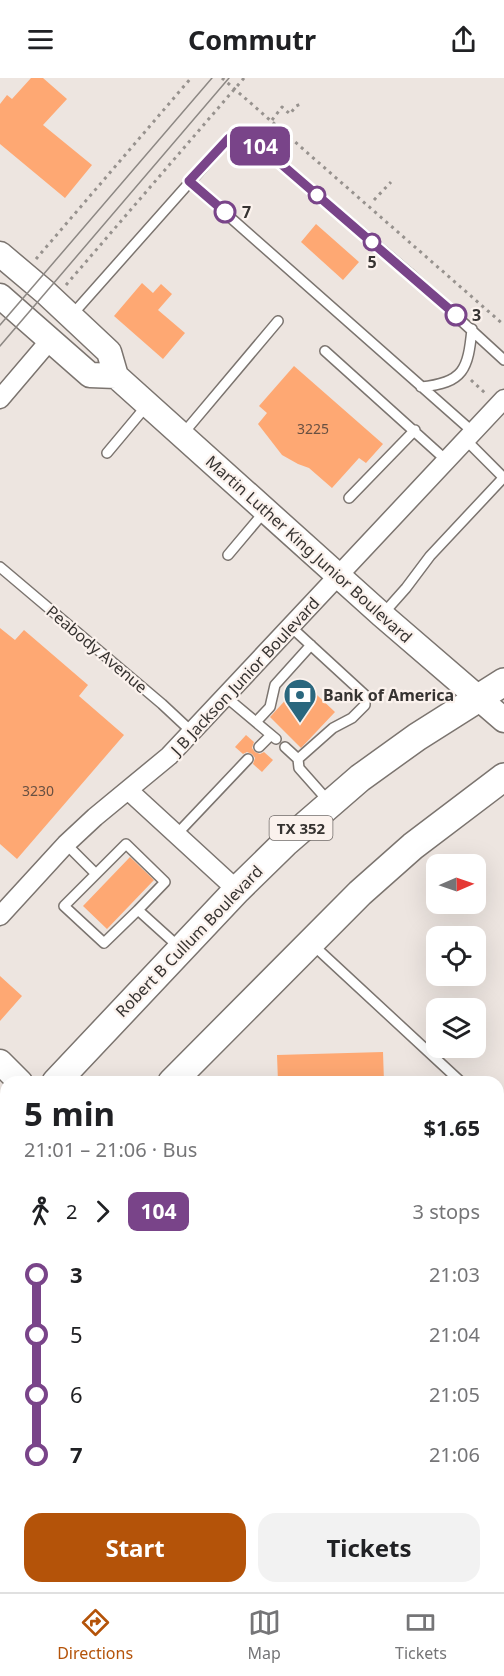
<!DOCTYPE html>
<meta charset="utf-8">
<style>
body{margin:0;font-family:"Noto Sans",sans-serif;background:#f2f2f2;color:#202124;height:100vh;display:flex;flex-direction:column;font-size:22px;white-space:nowrap}
*{box-sizing:border-box;margin:0}
p{font-size:20px;color:#757577}
.icon{flex:none;width:33px;height:33px;fill:none;stroke:currentColor;stroke-width:2;stroke-linecap:round;stroke-linejoin:round}
.map{position:relative;flex:1;overflow:hidden}
.side{position:absolute;left:0px;top:998px;width:504px;height:518px;display:flex;flex-direction:column;background:#fff;border-radius:18px 18px 0 0;box-shadow:0 6px 24px #0002}
.side>*{flex:none}
.badge{padding:0 12px;border-radius:9px;font-size:21px;line-height:39px}
.needle{width:39px;rotate:88deg}
.controls{position:absolute;left:426px;top:776px;display:grid;gap:12px}
.controls a{display:grid;place-items:center;width:60px;height:60px;border-radius:12px;background:#fff;box-shadow:0 6px 24px #0002;font-size:30px}
.map>.badge{position:absolute;translate:-50% -50%;box-shadow:0 0 0 3px #fff}
.legs{display:flex;align-items:center;gap:9px;height:66px;padding:0 24px;font-size:20px}
.legs p{margin-inline-start:auto}
.summary{display:flex;align-items:center;justify-content:space-between;height:102px;padding:0 24px}
h1{font-size:33px;font-weight:700;line-height:45px}
.button{display:flex;gap:12px;margin-top:auto;padding:12px 24px}
.button a{flex:1;height:69px;border-radius:18px;background:#b45309;color:#fff;font-size:24px;font-weight:700;line-height:69px;text-align:center}
.button a+a{background:#f2f2f2;color:#202124}
ul{padding:0 24px;list-style:none}
li{display:flex;align-items:center;gap:21px;height:60px;font-size:22px}
li i{display:grid;place-items:center;width:9px;height:100%;margin:0 8px;background:currentColor}
li i::after{content:'';width:15px;height:15px;margin:-8px;border:4px solid;border-radius:50%;background:#fff}
li p{margin-inline-start:auto}
li:first-child i{background:linear-gradient(#0000 50%,currentColor 0)}
li:last-child i{background:linear-gradient(currentColor 50%,#0000 0)}
header{display:flex;justify-content:space-between;align-items:center;height:78px;padding:0 24px;background:#fff;font-size:27px;font-weight:700}
.dock{display:flex;justify-content:space-around;align-items:center;height:84px;border-top:2px solid #e0e0e0;background:#fff;font-size:16px;color:#757577}
.dock a{display:grid;justify-items:center;gap:3px}
.dock .active{color:#b45309}
.map>svg:first-child{display:block}
.forest{fill:url(#forest-crowns)}
.building{fill:#fea873}
.lines{fill:none;stroke-linecap:round;stroke-linejoin:round}
.lane-casing{stroke:#7b746f;stroke-width:12}
.street-casing{stroke:#7b746f;stroke-width:21}
.secondary-casing{stroke:#7b746f;stroke-width:27}
.primary-casing{stroke:#7b746f;stroke-width:30}
.path{stroke:#97928e;stroke-width:3;stroke-dasharray:3 4.5;stroke-linecap:butt}
.lane{stroke:#fff;stroke-width:9}
.street{stroke:#fff;stroke-width:18}
.secondary{stroke:#fff;stroke-width:24}
.primary{stroke:#fff;stroke-width:27}
.tram{stroke:#8d8884;stroke-width:1.5}
.line-1-casing{stroke:#fff;stroke-width:14}
.line-1{stroke:#794489;stroke-width:9}
.stop-1-dot{fill:#fff;stroke:#794489;stroke-width:3}
.labels{text-anchor:middle;dominant-baseline:central;stroke-width:4.5;stroke-linejoin:round;paint-order:stroke}
.number-label{font-size:14px;fill:#685042}
.shield{fill:#fbf2ed;stroke:#716c69;stroke-width:1.5}
.shield-label{font-size:15px;font-weight:bold;fill:#363331}
.stop-label{font-size:16px;font-weight:bold;fill:#363331;stroke:#fbf2ed;text-anchor:start}
.street-label{font-size:16px;fill:#363331;stroke:#fbf2ed}
.poi-label{font-size:16px;font-weight:bold;fill:#363331;stroke:#fbf2ed;text-anchor:start}
</style>
<header><svg class="icon" aria-label="menu" viewBox="0 0 24 24"><path d="M4 6h16M4 12h16M4 18h16"/></svg>Commutr<svg class="icon" aria-label="share" viewBox="0 0 24 24"><path d="M12 15V3M7 8l5-5 5 5M5 13v7h14v-7"/></svg></header>
<div class="map">
<svg width="504" height="1514" viewBox="0 0 504 1514">
<defs>
<pattern id="forest-crowns" width="20" height="18" patternUnits="userSpaceOnUse" patternTransform="scale(1.5)"><rect width="20" height="18" fill="#98c286"/><path d="M2 6a3 3 0 1 1 6 0M12 15a3 3 0 1 1 6 0" fill="none" stroke="#7d9e6e"/></pattern>
</defs>
<rect width="100%" height="100%" fill="#ede5e0"/>
<path class="forest" d="M 504,1139 L 504,1500 L 498,1493 L 498,1145 Z"/>
<path class="building" d="M 31,0 L 43,0 L 67,21 L 43,47 L 92,87 L 65,120 L 0,66 L 0,26 L 7,17 L 12,21 Z
M 316,146 L 359,184 L 343,202 L 301,164 Z
M 142,205 L 153,215 L 161,206 L 172,216 L 158,232 L 185,255 L 163,281 L 114,238 Z
M 294,288 L 383,366 L 366,385 L 359,380 L 332,410 L 309,390 L 298,386 L 282,377 L 258,346 L 267,335 L 259,328 Z
M 0,550 L 15,562 L 24,552 L 88,607 L 79,618 L 124,657 L 17,781 L 0,766 Z
M 300,601 L 335,634 L 301,670 L 270,639 L 291,616 L 288,613 Z
M 246,657 L 254,664 L 252,670 L 255,674 L 260,676 L 264,674 L 273,682 L 262,694 L 253,686 L 255,680 L 252,676 L 247,674 L 243,676 L 235,669 Z
M 130,779 L 154,802 L 107,851 L 83,828 Z
M 0,898 L 22,918 L 0,943 Z
M 383,974 L 384,1004 L 278,1004 L 277,977 Z"/>
<g class="lines">
<g class="lane-casing">
<path id="lane" d="M 189,103 L 473,354
M 71,238 L 229,60 L 240,57 L 251,60 L 409,195 L 504,282
M 325,273 L 446,382
M 421,309 C 464,305 468,291 472,251
M 182,357 L 278,243
M 466,362 L 504,400
M 107,375 L 148,326
M 349,420 L 415,352
M 228,477 L 265,433
M 0,489 L 162,626 L 192,654
M 382,537 L 406,510 L 430,478 L 504,399
M 291,549 L 365,617 L 365,627 L 352,640 L 333,650 L 298,681 L 299,690 L 330,725
M 226,619 L 276,661
M 256,644 L 270,629 L 275,607 L 311,567
M 259,669 L 271,657
M 285,669 L 298,681
M 176,757 L 248,681
M 66,766 L 96,796
M 138,832 L 104,865 L 64,828 L 126,766 L 165,804 L 138,832 L 179,869
M 312,866 L 461,1004
M 498,1038 L 504,1044
M 498,1065 L 504,1058
M 0,1260 L 6,1254"/>
</g>
<g class="street-casing">
<path id="street" d="M 0,321 L 51,261
M 128,712 L 237,812
M 0,838 L 66,766 L 95,739 L 169,678 L 504,321
M 498,1109 L 504,1103
M 482,1509 L 487,1514
M 107,1514 L 112,1509"/>
</g>
<g class="secondary-casing">
<path id="secondary" d="M 0,176 L 45,214 L 109,274 L 116,298 L 382,537 L 504,642
M 0,218 L 90,297 L 116,298
M 0,984 L 20,1004"/>
</g>
<g class="primary-casing">
<path id="primary" d="M 56,1004 L 237,812 L 285,765 L 360,700 L 417,659 L 504,604
M 172,1004 L 360,815 L 413,768 L 504,699
M 0,1062 L 6,1055
M 0,1186 L 6,1179"/>
</g>
<path class="path" d="M 222,0 L 504,247
M 272,42 L 282,29 L 290,36 L 296,28 L 303,25
M 374,122 L 391,104
M 36,181 L 191,0
M 66,207 L 244,0
M 471,302 L 485,315
M 498,1258 L 504,1254
M 498,1288 L 504,1293"/>
<use href="#lane" class="lane"/>
<use href="#street" class="street"/>
<use href="#secondary" class="secondary"/>
<use href="#primary" class="primary"/>
<path class="tram" d="M 0,247 L 212,0
M 0,268 L 229,0"/>
</g>
<g class="lines">
<g class="line-1-casing">
<path id="line-1" d="M 225,134 L 189,103 L 229,60 L 240,57 L 251,60 L 456,237"/>
</g>
<use href="#line-1" class="line-1"/>
</g>
<defs>
<g id="bank-pin" transform="scale(1.725)"><path d="M0 17L-7.5 6A9.5 9.5 0 1 1 7.5 6Z" fill="#2a677e" stroke="#fbf2ed"/><path d="M-6-4H6V4H-6ZM0-2.3a2.3 2.3 0 1 0 0 4.6a2.3 2.3 0 1 0 0-4.6Z" fill="#fff"/></g>
</defs>
<g fill-rule="evenodd">
<use href="#bank-pin" x="300" y="617"/>
</g>
<g class="stop-1-dot">
<circle cx="317" cy="117" r="8"/>
<circle cx="225" cy="134" r="10"/>
<circle cx="372" cy="164" r="8"/>
<circle cx="456" cy="237" r="10"/>
</g>
<g class="labels">
<g class="number-label">
<text x="313" y="350">3225</text>
<text x="38" y="712">3230</text>
</g>
<rect class="shield" x="269.5" y="738" width="63" height="24" rx="4.5"/>
<g class="shield-label">
<text x="301" y="750">TX 352</text>
</g>
<g class="stop-label">
<text x="242" y="134">7</text>
<text x="372" y="184" text-anchor="middle">5</text>
<text x="472" y="237">3</text>
</g>
<g class="street-label">
<text transform="translate(309 471) rotate(42)">Martin Luther King Junior Boulevard</text>
<text transform="translate(97 571) rotate(40)">Peabody Avenue</text>
<text transform="translate(245 598) rotate(-47)">J B Jackson Junior Boulevard</text>
<text transform="translate(189 863) rotate(-46)">Robert B Cullum Boulevard</text>
</g>
<g class="poi-label">
<text x="323" y="617">Bank of America</text>
</g>
</g>
</svg>
<div class="controls">
<a><svg class="needle" viewBox="-14 -14 28 28"><path d="M0-13l5 13h-10z" fill="#e53935"/><path d="M0 13l5-13h-10z" fill="#757577"/></svg></a>
<a><svg class="icon" aria-label="locate" viewBox="0 0 24 24"><circle cx="12" cy="12" r="6"/><path d="M12 2v4M12 18v4M2 12h4M18 12h4"/></svg></a>
<a><svg class="icon" aria-label="layers" viewBox="0 0 24 24"><path d="M12 4l9 5-9 5-9-5zM3 14l9 5 9-5"/></svg></a>
</div>
<b class="badge" style="left:260px;top:68px;background:#794489;color:#fff">104</b>
<section class="side">
<div class="summary"><div><h1>5 min</h1><p>21:01 – 21:06 · Bus</p></div><b>$1.65</b></div>
<div class="legs"><svg class="icon" aria-label="walk" viewBox="0 0 24 24"><circle cx="13" cy="4" r="2"/><path d="M13 8l-2 6 4 7M11 14l-3 7M7 12l3-4h3l4 4"/></svg>2<svg class="icon" aria-label="forward" viewBox="0 0 24 24"><path d="M9 5l7 7-7 7"/></svg><b class="badge" style="background:#794489;color:#fff">104</b><p>3 stops</p></div>
<ul>
<li><i style="color:#794489"></i><b>3</b><p>21:03</p></li>
<li><i style="color:#794489"></i><span>5</span><p>21:04</p></li>
<li><i style="color:#794489"></i><span>6</span><p>21:05</p></li>
<li><i style="color:#794489"></i><b>7</b><p>21:06</p></li>
</ul>
<div class="button"><a>Start</a><a>Tickets</a></div>
</section>
</div>
<nav class="dock">
<a class="active"><svg class="icon" aria-label="directions" viewBox="0 0 24 24"><path d="M12 3l9 9-9 9-9-9zM9 14v-3h6M13 9l2 2-2 2"/></svg>Directions</a>
<a><svg class="icon" aria-label="map" viewBox="0 0 24 24"><path d="M3 6l6-2 6 2 6-2v14l-6 2-6-2-6 2zM9 4v14M15 6v14"/></svg>Map</a>
<a><svg class="icon" aria-label="tickets" viewBox="0 0 24 24"><path d="M3 7h18v10H3zM15 7v10"/></svg>Tickets</a>
</nav>
